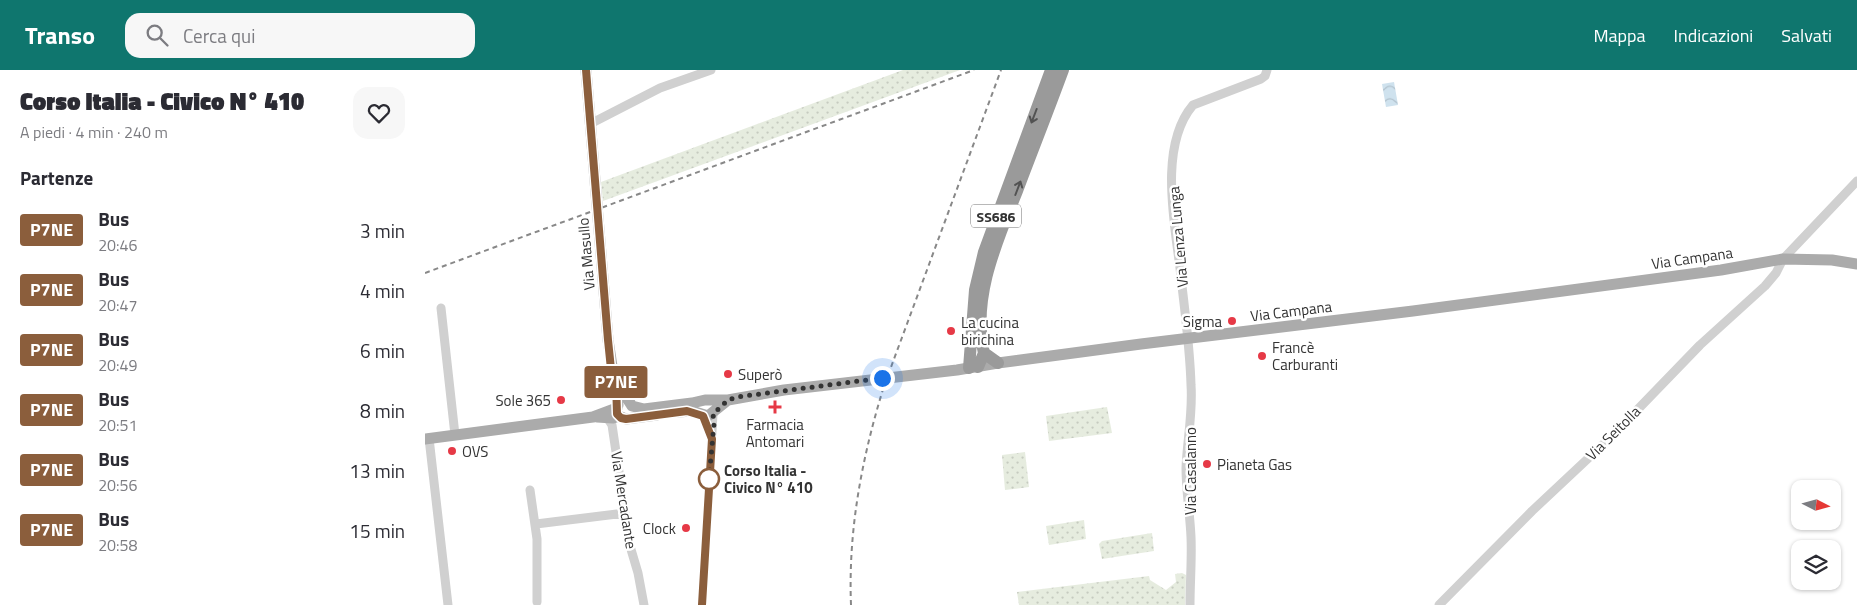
<!DOCTYPE html>
<html lang="it">
<meta charset="utf-8">
<style>
body{margin:0;font-family:"Titillium Web",sans-serif;background:#f7f7f7;color:#2b2b33;height:100vh;display:flex;flex-direction:column;font-size:19px;white-space:nowrap}
*{box-sizing:border-box;margin:0}
p{font-size:16px;color:#7c7c81}
.icon{flex:none;width:28px;height:28px;fill:none;stroke:currentColor;stroke-width:2;stroke-linecap:round;stroke-linejoin:round}
.map{position:relative;flex:1;overflow:hidden}
.drawer{display:flex;flex-direction:column;background:#fff;width:425px}
.drawer>*{flex:none}
.badge{padding:0 10px;border-radius:4px;font-size:18px;line-height:32px}
.needle{width:32px;rotate:96deg}
.controls{position:absolute;left:1366px;top:410px;display:grid;gap:10px}
.controls a{display:grid;place-items:center;width:50px;height:50px;border-radius:10px;background:#fff;box-shadow:0 1px 4px #0004;font-size:25px}
.you{position:absolute;width:25px;height:25px;margin:-12px;border:4px solid #fff;border-radius:50%;background:#1a73e8;box-shadow:0 0 0 8px #1a73e833}
.map>.badge{position:absolute;translate:-50% -50%;box-shadow:0 0 0 2px #fff}
h2{padding:0 20px;font-size:19px;line-height:45px}
.round{display:grid;place-items:center;flex:none;width:52px;height:52px;border-radius:15px;background:#f7f7f7}
.head{display:flex;align-items:center;justify-content:space-between;height:85px;padding:0 20px}
h1{font-size:24px;font-weight:800;line-height:38px}
ul{padding:0;list-style:none}
li{display:flex;align-items:center;gap:15px;height:60px;padding:0 20px}
li div{flex:1}
li b{display:block;font-size:19px}
li em{font-style:normal}
li .badge{min-width:55px;font-weight:700;text-align:center}
header{display:flex;align-items:center;gap:30px;box-sizing:border-box;height:70px;padding:0 25px;background:#0f766e;color:#fff}
header strong{font-size:24px}
nav{display:flex;gap:28px;margin-inline-start:auto;font-size:18px}
.search{width:350px;height:45px;background:#f7f7f7;display:flex;align-items:center;gap:12px;box-sizing:border-box;padding:0 18px;border-radius:15px;color:#7c7c81;font-size:19px}
main{display:flex;flex:1;min-height:0}
.map>svg:first-child{display:block}
.grass{fill:url(#grass-dots)}
.water{fill:url(#water-waves)}
.lines{fill:none;stroke-linecap:round;stroke-linejoin:round}
.minor{stroke:#d0d0d0;stroke-width:9}
.major{stroke:#ababab;stroke-width:11}
.highway{stroke:#9a9a9a;stroke-width:12}
.rail{stroke:#888;stroke-width:2;stroke-dasharray:5 4;stroke-linecap:butt}
.oneway{stroke:#525252}
.line-casing{stroke:#fff;stroke-width:11}
.line{stroke:#8b5e3c;stroke-width:8}
.walk{stroke:#333;stroke-width:5;stroke-dasharray:0 9}
.poi-dot{fill:#e63946;stroke:#fff;stroke-width:2}
.stop-dot{fill:#fff;stroke:#8b5e3c;stroke-width:2.5}
.labels{text-anchor:middle;dominant-baseline:central;stroke-width:5;stroke-linejoin:round;paint-order:stroke}
.shield{fill:#fff;stroke:#707070;stroke-width:1}
.shield-label{font-size:14px;font-weight:bold;fill:#333}
.street-label{font-size:15px;fill:#333;stroke:#fff}
.poi-label{font-size:15px;fill:#333;stroke:#fff;text-anchor:start}
.stop-label{font-size:15px;font-weight:bold;fill:#333;stroke:#fff;text-anchor:start}
</style>
<header>
<strong>Transo</strong>
<div class="search"><svg class="icon" aria-label="search" viewBox="0 0 24 24"><circle cx="10" cy="10" r="6"/><path d="M15 15l6 6"/></svg>Cerca qui</div>
<nav><a>Mappa</a><a>Indicazioni</a><a>Salvati</a></nav>
</header>
<main>
<section class="drawer">
<div class="head"><div><h1>Corso Italia - Civico N° 410</h1><p>A piedi · 4 min · 240 m</p></div><a class="round"><svg class="icon" aria-label="heart" viewBox="0 0 24 24"><path d="M12 20l-8-8c-3-5 5-10 8-4 3-6 11-1 8 4z"/></svg></a></div>
<h2>Partenze</h2>
<ul>
<li><span class="badge" style="background:#8b5e3c;color:#fff">P7NE</span><div><b>Bus</b><p>20:46</p></div><em>3 min</em></li>
<li><span class="badge" style="background:#8b5e3c;color:#fff">P7NE</span><div><b>Bus</b><p>20:47</p></div><em>4 min</em></li>
<li><span class="badge" style="background:#8b5e3c;color:#fff">P7NE</span><div><b>Bus</b><p>20:49</p></div><em>6 min</em></li>
<li><span class="badge" style="background:#8b5e3c;color:#fff">P7NE</span><div><b>Bus</b><p>20:51</p></div><em>8 min</em></li>
<li><span class="badge" style="background:#8b5e3c;color:#fff">P7NE</span><div><b>Bus</b><p>20:56</p></div><em>13 min</em></li>
<li><span class="badge" style="background:#8b5e3c;color:#fff">P7NE</span><div><b>Bus</b><p>20:58</p></div><em>15 min</em></li>
</ul>
</section>
<div class="map">
<svg width="1432" height="535" viewBox="0 0 1432 535">
<defs>
<pattern id="grass-dots" width="8" height="8" patternUnits="userSpaceOnUse" patternTransform="scale(1.25)"><rect width="8" height="8" fill="#e6ecdf"/><path d="M2 2h.1M6 6h.1" fill="none" stroke="#c6cbc0" stroke-width="1.8" stroke-linecap="round"/></pattern>
<pattern id="water-waves" width="16" height="10" patternUnits="userSpaceOnUse" patternTransform="scale(1.25)"><rect width="16" height="10" fill="#cfe2ee"/><path d="M0 5q4-4 8 0t8 0" fill="none" stroke="#b2c2cd"/></pattern>
</defs>
<rect width="100%" height="100%" fill="#fff"/>
<path class="grass" d="M 478,0 L 535,0 L 178,131 L 176,112 Z
M 682,337 L 687,363 L 624,371 L 621,346 Z
M 600,382 L 604,417 L 580,420 L 577,385 Z
M 659,450 L 661,469 L 624,475 L 621,456 Z
M 727,463 L 729,481 L 677,489 L 674,474 L 677,471 Z
M 757,503 L 761,505 L 760,535 L 594,535 L 592,522 L 724,506 L 725,510 L 741,520 L 751,512 L 750,504 Z"/>
<path class="water" d="M 969,12 L 973,35 L 961,37 L 957,14 Z"/>
<g class="lines">
<path class="minor" d="M 165,54 L 235,18 L 286,0
M 16,238 L 30,365
M 183,349 L 187,355 L 205,476 L 213,503 L 219,535
M 4,368 L 23,535
M 105,420 L 112,469 L 112,532
M 111,454 L 200,443
M 277,535 L 288,344
M 765,535 C 765,512 767,489 766,467 C 765,444 761,421 761,398 C 762,371 768,343 766,315 C 765,276 759,236 755,198 C 749,150 734,75 768,35 L 836,9 L 840,6 L 842,0
M 1014,535 L 1107,441 L 1187,366 L 1275,275 L 1340,216 L 1351,203 L 1358,189 L 1432,111"/>
<path class="major" d="M 161,0 L 183,270 L 193,335
M 191,311 L 207,336 L 219,339 L 267,333 L 280,330 L 303,330 L 359,320 L 532,300 L 573,293 L 716,274 L 988,241 L 1296,200 L 1358,189 L 1407,190 L 1432,194
M 253,342 L 267,341 L 283,346 L 303,330
M 172,347 L 188,348 L 194,346 L 201,349 L 232,345
M 0,369 L 168,347 L 192,338"/>
<path class="highway" d="M 559,283 C 546,228 572,171 592,121 C 607,81 623,41 638,0
M 559,283 L 573,293
M 553,297 L 559,283
M 544,298 L 550,220 L 559,182 L 626,0"/>
<path class="rail" d="M 0,203 L 549,0
M 426,535 C 423,460 437,387 459,316 L 576,0"/>
</g>
<defs><path id="oneway-shaft" d="M-6 0H5M1.5-3L5.5 0L1.5 3" fill="none" stroke-width="1.6" stroke-linecap="round" stroke-linejoin="round" transform="scale(1.25)"/></defs>
<g class="oneway">
<use href="#oneway-shaft" transform="translate(609 46) rotate(111)"/>
<use href="#oneway-shaft" transform="translate(593 118) rotate(-69)"/>
</g>
<g class="lines">
<g class="line-casing">
<path id="line" d="M 161,0 L 183,270 L 186,299 L 191,312 L 192,344 L 196,348 L 201,349 L 262,341 L 278,346 L 287,369 L 277,535"/>
</g>
<use href="#line" class="line"/>
<path class="walk" d="M 284,409 L 289,354 L 288,344 L 303,330 L 312,327 L 457,308"/>
</g>
<g class="poi-dot">
<circle cx="807" cy="251" r="5"/>
<circle cx="526" cy="261" r="5"/>
<circle cx="837" cy="286" r="5"/>
<circle cx="303" cy="304" r="5"/>
<circle cx="136" cy="330" r="5"/>
<path d="M347.5 329.5h5v5h5v5h-5v5h-5v-5h-5v-5h5z"/>
<circle cx="27" cy="381" r="5"/>
<circle cx="782" cy="394" r="5"/>
<circle cx="261" cy="458" r="5"/>
</g>
<circle class="stop-dot" cx="284" cy="409" r="10"/>
<g class="labels">
<rect class="shield" x="546" y="134.5" width="50" height="23" rx="4"/>
<g class="shield-label">
<text x="571" y="146">SS686</text>
</g>
<g class="street-label">
<text transform="translate(753 167) rotate(-95)">Via Lenza Lunga</text>
<text transform="translate(161 184) rotate(-95)">Via Masullo</text>
<text transform="translate(1267 188) rotate(-8)">Via Campana</text>
<text transform="translate(866 241) rotate(-7)">Via Campana</text>
<text transform="translate(1188 363) rotate(-45)">Via Seitolla</text>
<text transform="translate(765 401) rotate(-90)">Via Casalanno</text>
<text transform="translate(199 430) rotate(81)">Via Mercadante</text>
</g>
<g class="poi-label">
<text x="797" y="251" text-anchor="end">Sigma</text>
<text x="536" y="252">La cucina<tspan x="536" dy="17">birichina</tspan></text>
<text x="847" y="277">Francè<tspan x="847" dy="17">Carburanti</tspan></text>
<text x="313" y="304">Superò</text>
<text x="126" y="330" text-anchor="end">Sole 365</text>
<text x="350" y="354" text-anchor="middle">Farmacia<tspan x="350" dy="17">Antomari</tspan></text>
<text x="37" y="381">OVS</text>
<text x="792" y="394">Pianeta Gas</text>
<text x="251" y="458" text-anchor="end">Clock</text>
</g>
<g class="stop-label">
<text x="299" y="400">Corso Italia -<tspan x="299" dy="17">Civico N° 410</tspan></text>
</g>
</g>
</svg>
<div class="controls">
<a><svg class="needle" viewBox="-14 -14 28 28"><path d="M0-13l5 13h-10z" fill="#e53935"/><path d="M0 13l5-13h-10z" fill="#7c7c81"/></svg></a>
<a><svg class="icon" aria-label="layers" viewBox="0 0 24 24"><path d="M12 4l9 5-9 5-9-5zM3 14l9 5 9-5"/></svg></a>
</div>
<div class="you" style="left:457px;top:308px"></div>
<b class="badge" style="left:191px;top:312px;background:#8b5e3c;color:#fff">P7NE</b>
</div>
</main>
